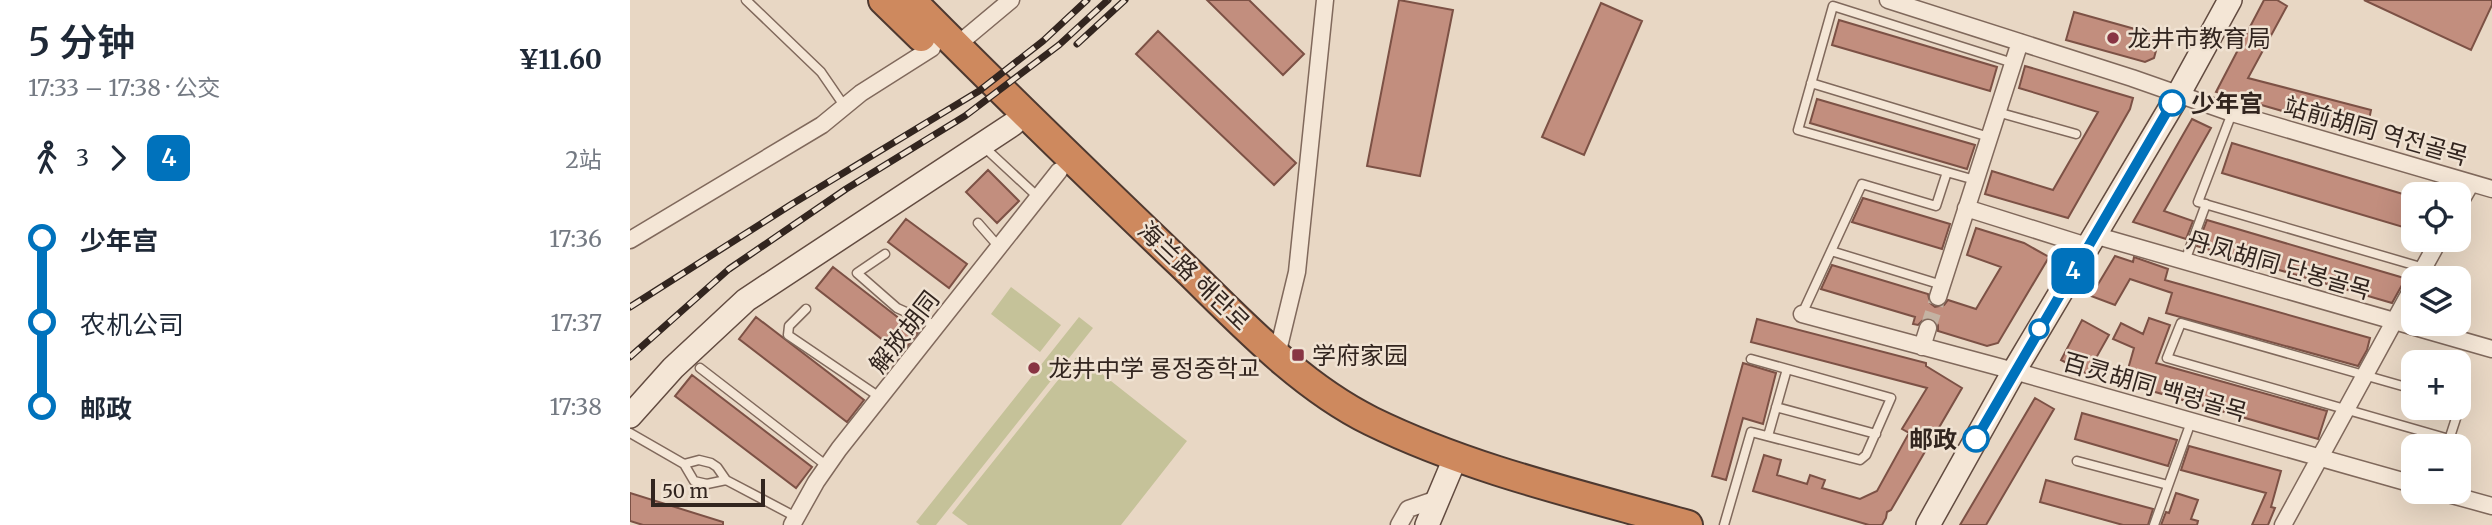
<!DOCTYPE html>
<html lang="zh">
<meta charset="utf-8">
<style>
body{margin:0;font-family:Merriweather,"Noto Sans SC","Noto Sans KR",serif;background:#f6f6f7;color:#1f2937;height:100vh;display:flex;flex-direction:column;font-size:26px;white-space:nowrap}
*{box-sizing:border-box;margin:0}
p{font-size:23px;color:#747a83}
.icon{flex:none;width:38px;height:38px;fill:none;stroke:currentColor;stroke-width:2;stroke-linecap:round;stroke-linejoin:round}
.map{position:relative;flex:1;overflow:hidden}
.panel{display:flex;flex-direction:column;background:#fff;width:630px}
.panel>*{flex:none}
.badge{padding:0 14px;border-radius:10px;font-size:24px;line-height:46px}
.fabs{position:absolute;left:1771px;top:182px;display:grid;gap:14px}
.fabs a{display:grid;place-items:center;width:70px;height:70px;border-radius:14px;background:#fff;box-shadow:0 7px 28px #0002;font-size:35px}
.scale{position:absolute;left:21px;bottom:18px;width:114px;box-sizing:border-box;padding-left:7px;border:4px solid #32251f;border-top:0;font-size:19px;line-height:24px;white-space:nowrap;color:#32251f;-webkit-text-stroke:5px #f0e2d2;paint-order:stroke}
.map>.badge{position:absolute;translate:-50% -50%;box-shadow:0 0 0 4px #fff}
.legs{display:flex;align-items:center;gap:10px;height:77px;padding:0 28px;font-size:23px}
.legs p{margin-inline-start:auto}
.summary{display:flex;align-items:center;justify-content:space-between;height:119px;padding:0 28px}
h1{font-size:38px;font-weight:600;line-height:52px}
ul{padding:0 28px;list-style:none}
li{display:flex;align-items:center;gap:24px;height:84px;font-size:26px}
li i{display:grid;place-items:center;width:10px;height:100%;margin:0 9px;background:currentColor}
li i::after{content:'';width:18px;height:18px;margin:-9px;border:5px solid;border-radius:50%;background:#fff}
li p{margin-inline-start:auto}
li:first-child i{background:linear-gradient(#0000 50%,currentColor 0)}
li:last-child i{background:linear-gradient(currentColor 50%,#0000 0)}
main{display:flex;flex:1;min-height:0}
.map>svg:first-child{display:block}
.green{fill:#c5c299}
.building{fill:#c28e7e;stroke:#7c5145;stroke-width:2}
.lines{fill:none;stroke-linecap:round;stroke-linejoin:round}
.street-tunnel{stroke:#c4b3a3;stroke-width:16;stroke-dasharray:16 8;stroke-linecap:butt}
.lane-casing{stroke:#80695c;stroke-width:11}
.street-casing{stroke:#80695c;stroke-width:19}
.secondary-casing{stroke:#624b40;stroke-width:26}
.highway-casing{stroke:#4e3930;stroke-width:32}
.lane{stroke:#f4e6d6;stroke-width:8}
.street{stroke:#f4e6d6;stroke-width:16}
.secondary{stroke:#f4e6d6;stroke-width:23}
.highway{stroke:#ce895e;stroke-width:28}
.rail-casing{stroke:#32251f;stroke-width:7}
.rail{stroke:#f0e2d2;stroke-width:4.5;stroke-dasharray:13;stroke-linecap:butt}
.line-1-casing{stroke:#fff;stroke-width:16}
.line-1{stroke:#0072bc;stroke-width:10}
.poi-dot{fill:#883443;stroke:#f0e2d2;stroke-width:2.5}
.stop-1-dot{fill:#fff;stroke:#0072bc;stroke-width:3.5}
.labels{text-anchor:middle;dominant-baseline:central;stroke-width:5;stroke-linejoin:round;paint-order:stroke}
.poi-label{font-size:24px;fill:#32251f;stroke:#f0e2d2;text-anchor:start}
.stop-label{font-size:24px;font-weight:bold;fill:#32251f;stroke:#f0e2d2;text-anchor:start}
.street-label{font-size:24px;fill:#32251f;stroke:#f0e2d2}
</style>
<main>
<section class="panel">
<div class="summary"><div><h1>5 分钟</h1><p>17:33 – 17:38 · 公交</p></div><b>¥11.60</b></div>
<div class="legs"><svg class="icon" aria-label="walk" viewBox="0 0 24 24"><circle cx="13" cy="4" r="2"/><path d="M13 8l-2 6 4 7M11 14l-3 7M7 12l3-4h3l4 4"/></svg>3<svg class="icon" aria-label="forward" viewBox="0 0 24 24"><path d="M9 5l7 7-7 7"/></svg><b class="badge" style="background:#0072bc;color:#fff">4</b><p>2站</p></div>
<ul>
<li><i style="color:#0072bc"></i><b>少年宫</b><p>17:36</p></li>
<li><i style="color:#0072bc"></i><span>农机公司</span><p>17:37</p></li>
<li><i style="color:#0072bc"></i><b>邮政</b><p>17:38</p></li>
</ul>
</section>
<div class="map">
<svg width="1862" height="525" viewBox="0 0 1862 525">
<rect width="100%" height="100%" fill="#e8d7c4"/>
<path class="green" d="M 381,287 L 431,325 L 410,352 L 361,314 Z
M 449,317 L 463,328 L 306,525 L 290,525 L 286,522 Z
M 448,355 L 557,441 L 491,525 L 338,525 L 322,513 Z"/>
<path class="building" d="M 577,0 L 619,0 L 674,54 L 653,75 Z
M 769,0 L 823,10 L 790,176 L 737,166 Z
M 1634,0 L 1647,0 L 1657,6 L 1618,78 L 1741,110 L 1736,135 L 1586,92 Z
M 1734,0 L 1862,0 L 1862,5 L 1841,50 Z
M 971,3 L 1012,21 L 954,155 L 912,137 Z
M 1444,12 L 1530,36 L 1524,58 L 1515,62 L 1436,40 Z
M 1209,20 L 1367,67 L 1360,91 L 1202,45 Z
M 528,31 L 666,163 L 644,185 L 506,54 Z
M 1395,66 L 1503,98 L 1500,109 L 1438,218 L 1355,194 L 1362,171 L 1423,190 L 1468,112 L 1389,88 Z
M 1187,99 L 1345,145 L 1337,169 L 1180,123 Z
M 1562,119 L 1581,128 L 1534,211 L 1563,221 L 1556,239 L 1503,222 Z
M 1602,143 L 1783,197 L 1783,230 L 1592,173 Z
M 358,170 L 389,201 L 367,223 L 336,192 Z
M 1233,198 L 1320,224 L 1312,249 L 1222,222 Z
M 276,219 L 337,264 L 319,288 L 258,242 Z
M 1577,220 L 1774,278 L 1772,285 L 1762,303 L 1567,246 Z
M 1346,228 L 1394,243 L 1419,257 L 1368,343 L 1357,346 L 1308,331 L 1308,325 L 1302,318 L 1295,318 L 1288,325 L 1283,324 L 1285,317 L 1191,289 L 1202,265 L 1298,294 L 1300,303 L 1305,307 L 1314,305 L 1318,300 L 1346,309 L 1371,267 L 1337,255 Z
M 1485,256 L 1503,262 L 1504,257 L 1538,269 L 1535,280 L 1740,338 L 1737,350 L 1728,366 L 1536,313 L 1542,293 L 1500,279 L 1485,305 L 1461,296 Z
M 203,267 L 288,333 L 271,354 L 186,288 Z
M 126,317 L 234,400 L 217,422 L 109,339 Z
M 1519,318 L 1540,325 L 1526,363 L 1697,411 L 1688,439 L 1494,383 L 1504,348 L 1483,339 L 1491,323 L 1513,334 Z
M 1127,319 L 1296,363 L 1296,366 L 1332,388 L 1261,510 L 1257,512 L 1256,518 L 1252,525 L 1239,525 L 1123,491 L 1134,455 L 1151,460 L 1147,475 L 1177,484 L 1180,475 L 1195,480 L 1192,488 L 1230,499 L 1247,491 L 1279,433 L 1272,429 L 1297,388 L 1121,342 Z
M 1452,320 L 1479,335 L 1457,374 L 1431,360 Z
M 1113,363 L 1146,373 L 1133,424 L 1113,418 L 1096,480 L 1082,476 Z
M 62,375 L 182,467 L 166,488 L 45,396 Z
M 1405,398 L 1424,409 L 1356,525 L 1330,525 Z
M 1452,413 L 1547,440 L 1538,466 L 1445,439 Z
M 1559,446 L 1651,471 L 1641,507 L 1645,508 L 1638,525 L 1622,525 L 1636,493 L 1551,470 Z
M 1416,480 L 1523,509 L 1518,525 L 1493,525 L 1410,502 Z
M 0,493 L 93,522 L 93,525 L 13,525 L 0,521 Z
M 1546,493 L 1568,500 L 1561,519 L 1568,521 L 1567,525 L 1531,525 L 1536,512 L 1539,513 Z"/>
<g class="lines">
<path class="street-tunnel" d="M 1298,328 L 1308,297"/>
<g class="lane-casing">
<path id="lane" d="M 116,0 L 191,72 L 215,107
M 1181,83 L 1359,137
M 1367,112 L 1446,134
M 1602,113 L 1568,202 L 1794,268
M 353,146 L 408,197
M 1345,180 L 1168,130 L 1203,6 L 1383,63
M 348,223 L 369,247
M 1201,251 L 1312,285
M 255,254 L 227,273 L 267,308 L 307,326
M 1555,261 L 1576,204
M 176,309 L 159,326 L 158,335 L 251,398
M 1172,314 L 1232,184 L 1306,206 L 1317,172
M 70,368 L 197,466
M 1783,389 L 1551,323 L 1537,358 L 1819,439
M 1146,407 L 1246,434
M 0,433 L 54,464 L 64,481 L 77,484 L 96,480
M 1138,436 L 1157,369
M 1817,446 L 1831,403 L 1829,402
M 1447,461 L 1538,485
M 54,464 L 69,460 L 81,463 L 87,467 L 96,480 L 166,517
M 1094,525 L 1121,432 L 1230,460 L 1236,455 L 1261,398 L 1121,359
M 1524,525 L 1561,422"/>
</g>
<g class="street-casing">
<path id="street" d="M 1258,0 L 1502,78 L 1602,113 L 1862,189
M 326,46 L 381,0
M 1829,204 L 1841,183
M 1336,208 L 1457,246
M 1464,235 L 1862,349
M 0,240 L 192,125 L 231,93 L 302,48
M 1788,278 L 1809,240
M 1308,297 L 1390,42
M 1172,314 L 1384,371 L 1783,484
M 1292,347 L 1298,328
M 647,355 L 667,272 L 695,0
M 1811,492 L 1862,506
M 162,525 L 186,482 L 209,449 L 429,171
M 769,525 L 778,509 L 810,498
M 1653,525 L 1783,287"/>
</g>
<g class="secondary-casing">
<path id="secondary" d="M 0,416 L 43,368 L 116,300 L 383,124
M 797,525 L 826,456
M 1298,525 L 1384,371 L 1548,95 L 1600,0"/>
</g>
<g class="highway-casing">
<path id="highway" d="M 253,0 L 291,37
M 281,0 C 369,89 459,176 550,263 C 608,319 668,385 741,421 C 841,470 952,495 1058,525"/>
</g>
<use href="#lane" class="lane"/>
<use href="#street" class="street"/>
<use href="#secondary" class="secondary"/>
<use href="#highway" class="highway"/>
<g class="rail-casing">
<path id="rail" d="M 447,44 L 495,0
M 0,307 L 162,204 L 349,91 L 413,41 L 457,0
M 0,357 L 99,269 L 216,189 L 335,116 L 429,45 L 478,0"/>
</g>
<use href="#rail" class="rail"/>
</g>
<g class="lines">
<g class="line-1-casing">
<path id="line-1" d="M 1346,439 L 1542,103"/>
</g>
<use href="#line-1" class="line-1"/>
</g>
<g class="poi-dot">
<circle cx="1483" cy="38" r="7"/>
<rect x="661" y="348" width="14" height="14" rx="3.5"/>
<circle cx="404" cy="368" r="7"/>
</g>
<g class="stop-1-dot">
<circle cx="1542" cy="103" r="12"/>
<circle cx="1409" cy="329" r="9"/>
<circle cx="1346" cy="439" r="12"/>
</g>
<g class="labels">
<g class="poi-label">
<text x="1497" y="38">龙井市教育局</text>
<text x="682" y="355">学府家园</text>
<text x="418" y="368">龙井中学 룡정중학교</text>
</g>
<g class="stop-label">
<text x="1561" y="103">少年宫</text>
<text x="1327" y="439" text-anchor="end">邮政</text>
</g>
<g class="street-label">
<text transform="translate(1746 131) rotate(16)">站前胡同 역전골목</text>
<text transform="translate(1649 265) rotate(16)">丹凤胡同 단봉골목</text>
<text transform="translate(564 276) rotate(44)">海兰路 해란로</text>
<text transform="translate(274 332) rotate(-52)">解放胡同</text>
<text transform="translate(1525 387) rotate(16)">百灵胡同 백령골목</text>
</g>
</g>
</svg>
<div class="fabs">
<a><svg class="icon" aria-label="locate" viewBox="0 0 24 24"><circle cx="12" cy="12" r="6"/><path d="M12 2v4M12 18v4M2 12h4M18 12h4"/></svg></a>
<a><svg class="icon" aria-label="layers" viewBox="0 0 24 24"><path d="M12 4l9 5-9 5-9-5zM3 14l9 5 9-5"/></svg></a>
<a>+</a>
<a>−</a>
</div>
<div class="scale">50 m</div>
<b class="badge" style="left:1443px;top:271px;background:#0072bc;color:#fff">4</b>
</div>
</main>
